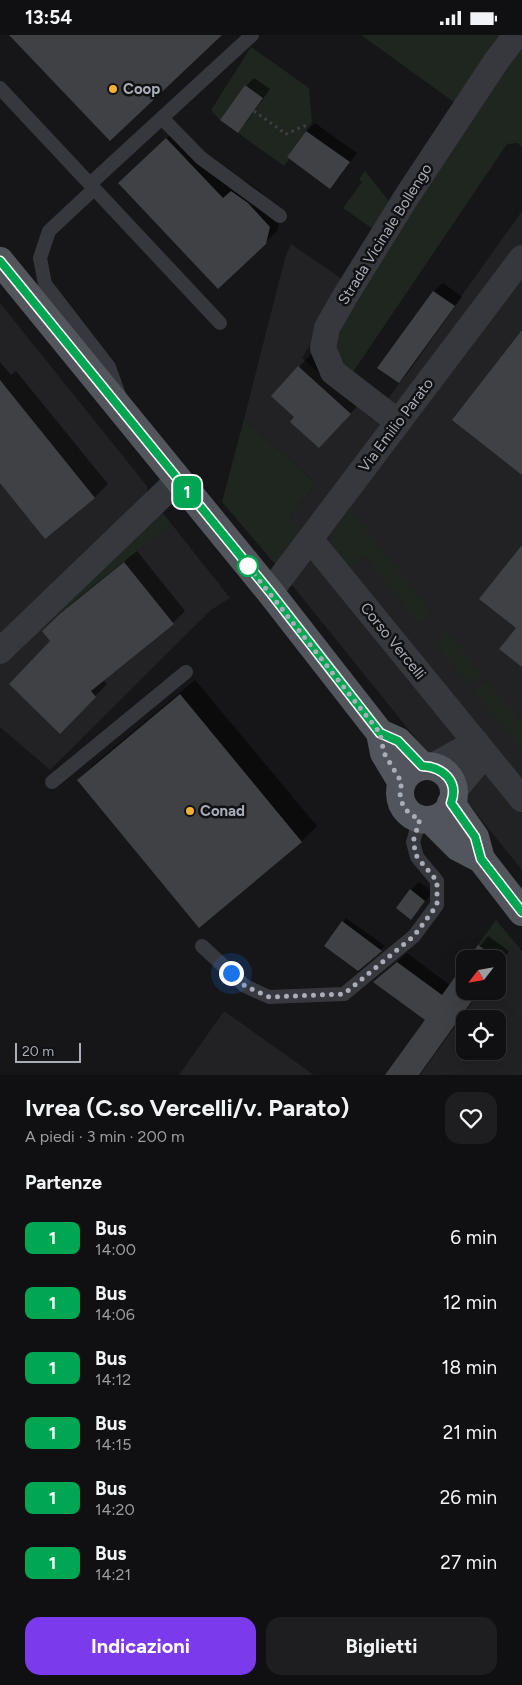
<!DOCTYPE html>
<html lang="it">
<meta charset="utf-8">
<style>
body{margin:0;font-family:Figtree,sans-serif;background:#1e1e20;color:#f1f3f6;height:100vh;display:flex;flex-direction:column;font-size:19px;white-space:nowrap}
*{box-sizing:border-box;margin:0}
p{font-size:16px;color:#9c9d9f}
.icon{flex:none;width:28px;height:28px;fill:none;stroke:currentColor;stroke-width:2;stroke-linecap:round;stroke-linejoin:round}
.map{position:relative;height:1040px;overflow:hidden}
.side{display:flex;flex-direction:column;background:#101012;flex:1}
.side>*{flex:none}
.badge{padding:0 10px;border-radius:8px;font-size:18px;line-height:32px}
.needle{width:32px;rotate:239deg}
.fabs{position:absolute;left:456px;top:915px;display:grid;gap:10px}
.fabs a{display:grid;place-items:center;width:50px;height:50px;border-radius:10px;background:#101012;box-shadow:0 5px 20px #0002,0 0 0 1px #303032;font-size:25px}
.scale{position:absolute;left:15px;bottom:12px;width:66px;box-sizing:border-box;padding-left:5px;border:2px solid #a8adb8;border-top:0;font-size:14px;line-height:18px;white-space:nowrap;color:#a8adb8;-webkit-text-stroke:4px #111113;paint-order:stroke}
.you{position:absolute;width:25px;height:25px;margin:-12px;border:4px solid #fff;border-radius:50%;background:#1a73e8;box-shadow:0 0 0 8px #1a73e833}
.map>.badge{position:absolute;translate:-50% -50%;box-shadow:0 0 0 2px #fff}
h2{padding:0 25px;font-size:19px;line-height:45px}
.round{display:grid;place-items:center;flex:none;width:52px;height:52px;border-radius:15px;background:#1e1e20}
.head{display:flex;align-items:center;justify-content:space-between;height:85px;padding:0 25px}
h1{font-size:24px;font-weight:700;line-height:38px}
.cta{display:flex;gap:10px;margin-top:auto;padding:10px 25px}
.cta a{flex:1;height:58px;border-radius:15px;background:#7c3aed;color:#fff;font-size:20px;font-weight:700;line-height:58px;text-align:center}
.cta a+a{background:#1e1e20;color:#f1f3f6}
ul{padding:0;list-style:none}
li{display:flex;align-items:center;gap:15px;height:65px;padding:0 25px}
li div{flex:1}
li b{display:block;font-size:19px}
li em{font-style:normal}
li .badge{min-width:55px;font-weight:700;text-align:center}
.status{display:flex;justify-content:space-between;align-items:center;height:35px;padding:0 25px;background:#101012;direction:ltr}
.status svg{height:14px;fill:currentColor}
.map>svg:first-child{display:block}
.built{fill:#222225;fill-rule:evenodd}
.green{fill:#1e261f}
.shadow{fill:#0007}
.building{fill:#404145}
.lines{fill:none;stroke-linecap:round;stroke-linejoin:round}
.path{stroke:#3d3f44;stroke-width:3;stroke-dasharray:2.5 4;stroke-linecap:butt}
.lane{stroke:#37383d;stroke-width:14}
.street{stroke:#37383d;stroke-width:26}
.primary{stroke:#53555c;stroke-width:28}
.line-casing{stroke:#fff;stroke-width:11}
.line{stroke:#00a651;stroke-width:8}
.walk{stroke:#a8adb8;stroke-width:5;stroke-dasharray:0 9}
.poi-dot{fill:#f2b134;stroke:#111113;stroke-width:2}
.stop-dot{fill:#fff;stroke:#00a651;stroke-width:2.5}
.labels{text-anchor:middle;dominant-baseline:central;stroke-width:5;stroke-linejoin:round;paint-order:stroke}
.poi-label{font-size:15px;font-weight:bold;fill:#a8adb8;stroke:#111113;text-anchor:start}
.street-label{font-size:15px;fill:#a8adb8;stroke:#111113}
</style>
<div class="status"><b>13:54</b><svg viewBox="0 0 49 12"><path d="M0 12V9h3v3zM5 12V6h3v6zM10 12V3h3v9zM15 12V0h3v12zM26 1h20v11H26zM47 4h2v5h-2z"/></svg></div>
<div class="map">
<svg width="522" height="1040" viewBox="0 0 522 1040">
<rect width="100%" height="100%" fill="#161618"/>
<path class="built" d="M 522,176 L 522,835 L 275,529 L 289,483 L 316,448 L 244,384 L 285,223 L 291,209 L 348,248 L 302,323 L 373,385 Z
M 0,268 L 147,451 L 147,462 L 162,477 L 230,563 L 211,575 L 50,735 L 0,692 Z
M 496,885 L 522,916 L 522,1040 L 385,1040 L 465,928 L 465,956 L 498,956 L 498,924 L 468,924 ZM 465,984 L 498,984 L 498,1016 L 465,1016 Z
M 224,976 L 314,1040 L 179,1040 Z"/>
<path class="green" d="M 361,0 L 508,0 L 458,70 Z
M 522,1 L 522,112 L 517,108 L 507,109 L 349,343 L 332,308 L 402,186 Z
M 251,12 L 309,53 L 312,87 L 287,122 L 289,124 L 284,131 L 238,98 L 263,63 L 245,50 L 220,85 L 211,75 Z
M 365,136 L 392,170 L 377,197 L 343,173 L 362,147 L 359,144 Z
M 244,384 L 316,448 L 289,483 L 300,497 L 275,529 L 222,467 Z
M 350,474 L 430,575 L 420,590 L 364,520 L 350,532 L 328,505 Z
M 162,477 L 171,489 L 41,594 Z
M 446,595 L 482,639 L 469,650 L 436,609 Z
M 487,646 L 522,688 L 522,715 L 474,656 Z
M 496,885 L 514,907 L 501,926 L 478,910 Z"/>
<path class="shadow" d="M 254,43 L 270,54 L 246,88 L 238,96 L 246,51 Z
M 315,88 L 357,118 L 338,144 L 330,152 L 288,122 L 307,96 Z
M 179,92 L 235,152 L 244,145 L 260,156 L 282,180 L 277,196 L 265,208 L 132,136 Z
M 443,248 L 462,262 L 407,339 L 399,347 L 379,333 L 434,256 Z
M 311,319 L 362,366 L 331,400 L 295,382 L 272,361 Z
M 0,327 L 11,340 L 16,336 L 108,449 L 95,462 L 45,502 L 0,446 Z
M 137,516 L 185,576 L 173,588 L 103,645 L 107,649 L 60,697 L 52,606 L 44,596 L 75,566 Z
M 195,645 L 317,791 L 302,806 L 199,891 L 78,745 L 93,730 Z
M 419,847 L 433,857 L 411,883 L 411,855 Z
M 346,883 L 385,911 L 358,934 L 343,887 Z
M 488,901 L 509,916 L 498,932 L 498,924 L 470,924 Z
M 407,918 L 451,951 L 465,931 L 465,956 L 480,956 L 420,1040 L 387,1040 L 426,984 L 375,946 Z"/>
<path class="building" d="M 9,0 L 222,0 L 110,106 Z
M 245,50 L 263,63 L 238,98 L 220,85 Z
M 306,96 L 350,127 L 330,154 L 287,122 Z
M 166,103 L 223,163 L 231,156 L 248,168 L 270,192 L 266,209 L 218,254 L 118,148 Z
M 433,256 L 455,271 L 399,348 L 377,333 Z
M 522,295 L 522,440 L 452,385 Z
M 298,331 L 351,379 L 319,413 L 290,387 L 294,382 L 271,361 Z
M 0,345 L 95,463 L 45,504 L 0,448 Z
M 522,510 L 522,632 L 499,614 L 516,593 L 479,564 Z
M 124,527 L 174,589 L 91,656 L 96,662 L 60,699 L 9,649 L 50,606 L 42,596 L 61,578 Z
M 180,659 L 302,807 L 199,893 L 77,745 Z
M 410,854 L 425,866 L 411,885 L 396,873 Z
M 342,886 L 382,916 L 358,936 L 324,911 Z
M 478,910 L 501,926 L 498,931 L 498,924 L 468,924 Z
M 397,927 L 442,960 L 465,928 L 465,956 L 479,956 L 419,1040 L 385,1040 L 425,985 L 373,947 Z"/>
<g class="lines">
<path class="path" d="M 254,76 L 286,99 L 304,91 L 309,91"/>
<path class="lane" d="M 0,53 L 220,288
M 162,83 L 201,123 L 280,181
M 90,149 L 252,0
M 94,154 L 49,196 L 40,223 L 45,249 L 109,332 L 119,360
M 52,747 L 186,637
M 202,911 L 245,951 L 269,962 L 344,959 L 414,901 L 437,870 L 437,846 L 417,822 L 413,807 L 420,784"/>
<path class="street" d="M 398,387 L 333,337 L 323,313 L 327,293 L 344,263 L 407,161 L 497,25 L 516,0
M 310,504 L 522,764
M 270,557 L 522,223
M 0,616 L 178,445
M 431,732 L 476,707
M 454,756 L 485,719"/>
<path class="primary" d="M 0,226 L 270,557 L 380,698 L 384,718 L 402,748
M 380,698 L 398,706 L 422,731
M400 758a27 27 0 1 1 54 0a27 27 0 1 1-54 0Z
M 451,768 L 475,802 L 481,824
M 431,785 L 458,812 L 481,824 L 522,877"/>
</g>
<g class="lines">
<g class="line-casing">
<path id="line" d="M 0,226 L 270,557 L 380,698 L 398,706 L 422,731 C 443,732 459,746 451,768 L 475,802 L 481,824 L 522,877"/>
</g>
<use href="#line" class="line"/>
<path class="walk" d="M 231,938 L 245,951 L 269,962 L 344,959 L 414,901 L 437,870 L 437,846 L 417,822 L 413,807 L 420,784 C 405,779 396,764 402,748 L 384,718 L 380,698 L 248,531"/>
</g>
<g class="poi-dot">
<circle cx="113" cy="54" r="5"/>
<circle cx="190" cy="776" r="5"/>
</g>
<circle class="stop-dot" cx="248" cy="531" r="10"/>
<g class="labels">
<g class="poi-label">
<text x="123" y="54">Coop</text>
<text x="200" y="776">Conad</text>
</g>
<g class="street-label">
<text transform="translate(385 199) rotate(-58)">Strada Vicinale Bollengo</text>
<text transform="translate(396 390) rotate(-53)">Via Emilio Parato</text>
<text transform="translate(393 606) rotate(51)">Corso Vercelli</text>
</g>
</g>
</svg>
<div class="fabs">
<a><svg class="needle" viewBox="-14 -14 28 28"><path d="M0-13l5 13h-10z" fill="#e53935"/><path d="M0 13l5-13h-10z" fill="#9c9d9f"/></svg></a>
<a><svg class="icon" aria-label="locate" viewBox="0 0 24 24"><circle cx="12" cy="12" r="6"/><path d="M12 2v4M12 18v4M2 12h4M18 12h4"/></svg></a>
</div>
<div class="scale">20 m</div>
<div class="you" style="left:231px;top:938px"></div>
<b class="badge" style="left:187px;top:457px;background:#00a651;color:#fff">1</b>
</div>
<section class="side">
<div class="head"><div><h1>Ivrea (C.so Vercelli/v. Parato)</h1><p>A piedi · 3 min · 200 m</p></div><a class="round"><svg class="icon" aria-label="heart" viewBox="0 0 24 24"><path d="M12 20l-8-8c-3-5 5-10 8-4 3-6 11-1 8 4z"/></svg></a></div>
<h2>Partenze</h2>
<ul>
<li><span class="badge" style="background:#00a651;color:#fff">1</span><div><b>Bus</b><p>14:00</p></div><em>6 min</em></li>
<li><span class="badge" style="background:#00a651;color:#fff">1</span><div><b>Bus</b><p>14:06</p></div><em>12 min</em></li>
<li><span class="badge" style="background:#00a651;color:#fff">1</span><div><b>Bus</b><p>14:12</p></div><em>18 min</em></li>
<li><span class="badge" style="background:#00a651;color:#fff">1</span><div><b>Bus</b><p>14:15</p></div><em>21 min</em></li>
<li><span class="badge" style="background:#00a651;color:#fff">1</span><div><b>Bus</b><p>14:20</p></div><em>26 min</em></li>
<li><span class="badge" style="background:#00a651;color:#fff">1</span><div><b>Bus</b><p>14:21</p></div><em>27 min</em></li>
</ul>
<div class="cta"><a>Indicazioni</a><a>Biglietti</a></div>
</section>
